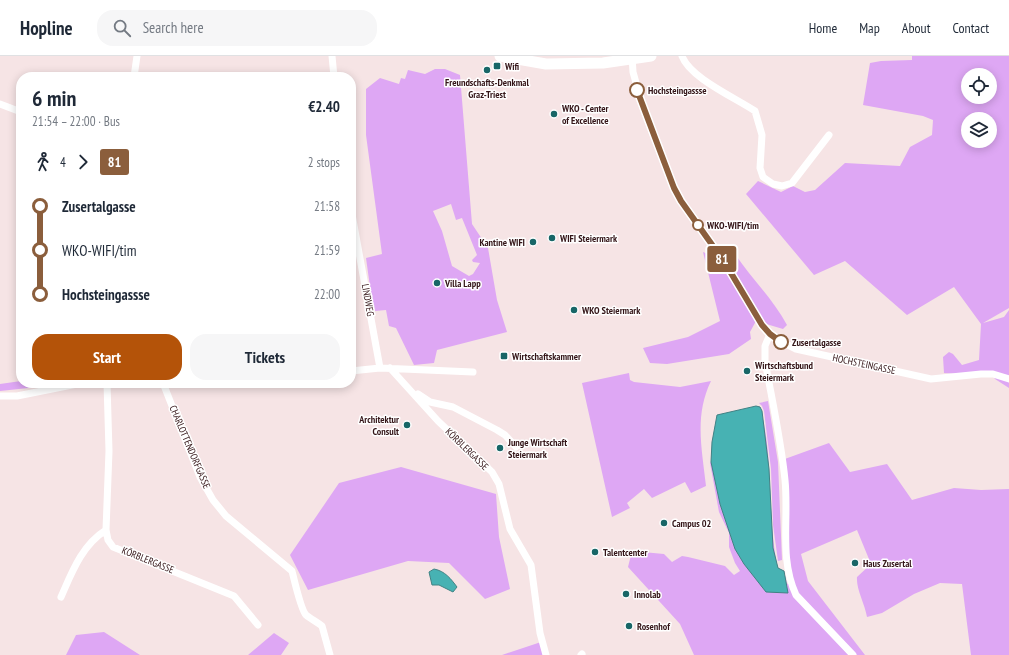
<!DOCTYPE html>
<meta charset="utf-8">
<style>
body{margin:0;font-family:"PT Sans Narrow",sans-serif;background:#f6f6f7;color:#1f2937;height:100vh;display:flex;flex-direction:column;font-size:15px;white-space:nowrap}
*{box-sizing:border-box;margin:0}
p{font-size:13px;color:#747a83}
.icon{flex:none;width:22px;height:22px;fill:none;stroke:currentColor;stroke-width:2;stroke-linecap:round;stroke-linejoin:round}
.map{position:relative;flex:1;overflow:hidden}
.details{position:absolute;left:16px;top:16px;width:340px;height:316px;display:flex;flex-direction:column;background:#fff;border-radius:16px;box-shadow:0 2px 10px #0003}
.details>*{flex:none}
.badge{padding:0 8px;border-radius:3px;font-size:14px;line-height:26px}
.tools{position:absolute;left:961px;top:12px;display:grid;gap:8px}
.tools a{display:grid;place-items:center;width:36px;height:36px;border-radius:50%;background:#fff;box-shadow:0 2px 10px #0003;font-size:20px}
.map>.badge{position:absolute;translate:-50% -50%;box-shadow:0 0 0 2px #fff}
.legs{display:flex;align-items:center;gap:6px;height:44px;padding:0 16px;font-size:13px}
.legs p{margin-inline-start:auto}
.summary{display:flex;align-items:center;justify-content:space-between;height:68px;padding:0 16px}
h1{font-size:22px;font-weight:800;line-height:30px}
.button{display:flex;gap:8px;margin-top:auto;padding:8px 16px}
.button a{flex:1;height:46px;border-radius:16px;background:#b45309;color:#fff;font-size:16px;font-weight:800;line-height:46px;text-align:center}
.button a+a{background:#f6f6f7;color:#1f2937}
ul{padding:0 16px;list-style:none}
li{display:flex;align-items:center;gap:14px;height:44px;font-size:15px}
li i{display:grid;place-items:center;width:6px;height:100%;margin:0 5px;background:currentColor}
li i::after{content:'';width:10px;height:10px;margin:-5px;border:3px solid;border-radius:50%;background:#fff}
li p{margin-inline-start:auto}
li:first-child i{background:linear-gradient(#0000 50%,currentColor 0)}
li:last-child i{background:linear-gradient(currentColor 50%,#0000 0)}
header{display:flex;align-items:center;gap:24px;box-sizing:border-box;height:56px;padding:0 20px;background:#fff;border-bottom:1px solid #e0e1e3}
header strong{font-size:19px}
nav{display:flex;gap:22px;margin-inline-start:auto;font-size:14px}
.search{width:280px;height:36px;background:#f6f6f7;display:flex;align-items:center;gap:10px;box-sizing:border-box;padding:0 14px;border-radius:16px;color:#747a83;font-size:15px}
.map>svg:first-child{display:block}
.green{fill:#dea7f4;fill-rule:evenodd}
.water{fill:#47b2b3;stroke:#418384}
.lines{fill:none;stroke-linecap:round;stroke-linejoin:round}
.minor{stroke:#fff;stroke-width:7}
.primary{stroke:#fff;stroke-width:11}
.line-1-casing{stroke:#fff;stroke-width:9}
.line-1{stroke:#8b5e3c;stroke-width:6}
.poi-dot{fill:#186667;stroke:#fff;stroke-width:1.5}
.stop-1-dot{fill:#fff;stroke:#8b5e3c;stroke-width:2}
.labels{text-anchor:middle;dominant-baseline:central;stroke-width:3;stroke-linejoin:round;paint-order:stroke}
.poi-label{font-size:10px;font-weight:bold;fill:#341518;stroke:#fff;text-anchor:start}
.stop-label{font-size:10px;font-weight:bold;fill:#341518;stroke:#fff;text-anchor:start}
.street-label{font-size:10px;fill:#341518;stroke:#fff}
</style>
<header>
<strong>Hopline</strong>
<div class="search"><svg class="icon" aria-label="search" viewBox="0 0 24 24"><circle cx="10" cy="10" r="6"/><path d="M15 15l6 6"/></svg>Search here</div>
<nav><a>Home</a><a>Map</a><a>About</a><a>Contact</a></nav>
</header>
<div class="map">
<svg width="1009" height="599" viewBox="0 0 1009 599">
<rect width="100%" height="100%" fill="#f6e4e5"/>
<path class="green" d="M 912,0 L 1009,0 L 1009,252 L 983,267 L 1004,261 L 1009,254 L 1009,332 L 995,323 L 990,315 L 959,318 L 944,317 L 943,301 L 949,296 L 953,298 L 962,309 L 979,304 L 981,268 L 954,231 L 907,259 L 845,205 L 814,219 L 746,138 L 758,125 L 781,136 L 793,130 L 805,136 L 815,134 L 845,107 L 900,110 L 910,91 L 932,79 L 933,64 L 923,60 L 863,49 L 870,7 L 881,5 L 912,4 ZM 968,19 L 990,19 L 990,41 L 968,41 ZM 968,63 L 990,63 L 990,85 L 968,85 Z
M 435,13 L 445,13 L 460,19 L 472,168 L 488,192 L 497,244 L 507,276 L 437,294 L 434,307 L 414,309 L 396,272 L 389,270 L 386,254 L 375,255 L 371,238 L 366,202 L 382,198 L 366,79 L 366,33 L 380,22 L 399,28 L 401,22 L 405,23 L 408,14 L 425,18 ZM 451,148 L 456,164 L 462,162 L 477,199 L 472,204 L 473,206 L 480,207 L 473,218 L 469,220 L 452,210 L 442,175 L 433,155 Z
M 703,196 C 709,198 711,204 718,205 L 730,196 L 735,198 C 751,222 773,243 787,269 L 783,273 L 756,265 L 750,276 L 751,283 L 729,298 L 667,308 L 650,307 L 643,292 L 688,281 L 720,265 Z
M 629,317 L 630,324 L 634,326 L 680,331 L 711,325 C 694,360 702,393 706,430 L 691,437 L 685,426 L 652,442 L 644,433 L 627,447 L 630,452 L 612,461 L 582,327 Z
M 21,325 L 21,327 L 46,327 L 47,330 L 0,335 L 0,328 Z
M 768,345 L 778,406 L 782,504 L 778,505 L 773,469 L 771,413 L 764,355 L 762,350 L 759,347 Z
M 758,350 L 760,351 C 775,403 766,460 778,512 L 784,515 L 787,528 L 791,526 L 782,404 L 829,387 L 850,416 L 887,408 L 912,444 L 954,432 L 981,434 L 1009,433 L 1009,599 L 971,599 L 962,528 L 940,527 L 914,538 L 882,557 L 867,561 C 865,548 856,533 857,521 L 871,508 L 857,474 L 801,498 L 808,525 L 865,599 L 694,599 L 680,568 L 628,511 L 632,495 L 664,498 L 672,506 L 682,500 L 688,501 L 725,510 L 734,519 L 740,515 L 735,507 L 729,491 L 729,477 L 719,456 L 710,407 L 711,406 L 712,386 L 717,359 Z
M 401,411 L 496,438 L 499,481 L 510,533 L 485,543 L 449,507 L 408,505 L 308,534 L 290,499 L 339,427 Z
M 104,576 L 140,599 L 66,599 L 76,579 Z
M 274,577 L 289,587 L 281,599 L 248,599 Z
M 541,586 L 544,599 L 502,599 Z"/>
<path class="water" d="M 756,350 L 760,351 L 762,355 L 769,413 L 773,492 L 778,512 L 784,515 L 788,537 L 766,536 L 744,508 L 735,493 L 720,448 L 711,406 L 712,386 L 717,359 Z
M 434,513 C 445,515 451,523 457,531 L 453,536 L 439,529 L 432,529 L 429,516 Z"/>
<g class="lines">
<path class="minor" d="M 332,0 L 334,21
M 632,0 L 633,16 L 643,52 L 674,132 L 681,145 L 725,207 L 766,275 L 780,285 L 796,293 L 931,323 L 981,318 L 993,318 L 1009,323
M 682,0 C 690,22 736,42 755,55 L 762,79 L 760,112 L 763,121 L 773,128 L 782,130 L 792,127 L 829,79
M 134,21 L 137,0
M 0,48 L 21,56
M 351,153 L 380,312
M 770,278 L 765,290 L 765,305 C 772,344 781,384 785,424 C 789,463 779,502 796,539 L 853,599
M 390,312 L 438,365 L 492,416 L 499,428 L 510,473 L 531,509 L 540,577 L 546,599
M 351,315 L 380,312 L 473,316
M 107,327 L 109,395 L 106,474 L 108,484 L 113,491 L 234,540 L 258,569
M 163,327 L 200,421 L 213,444 L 226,460 L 292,515 C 294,523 301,554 306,559 C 311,563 317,566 322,570 L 330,599
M 418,338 L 430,346 L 453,351 L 497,374 L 505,379 L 516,391
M 0,340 L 17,340 L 82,327
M 61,541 C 72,516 82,489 106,474
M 581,599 L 582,598"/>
<path class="primary" d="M 500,0 L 546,8 L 603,7 L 651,0"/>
</g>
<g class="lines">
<g class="line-1-casing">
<path id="line-1" d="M 637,34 L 674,132 L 681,145 L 725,207 L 762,269 L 770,278 L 781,286"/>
</g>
<use href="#line-1" class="line-1"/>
</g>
<g class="poi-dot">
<rect x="493" y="6" width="8" height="8" rx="2"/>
<circle cx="487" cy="14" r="4"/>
<circle cx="554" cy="58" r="4"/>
<circle cx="552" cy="182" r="4"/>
<circle cx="533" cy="186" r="4"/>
<circle cx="437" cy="227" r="4"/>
<circle cx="574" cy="254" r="4"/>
<rect x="500" y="296" width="8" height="8" rx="2"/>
<circle cx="747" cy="315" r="4"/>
<circle cx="407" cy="369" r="4"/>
<circle cx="500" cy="392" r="4"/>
<circle cx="664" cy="467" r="4"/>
<circle cx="595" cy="496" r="4"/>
<circle cx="855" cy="507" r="4"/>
<circle cx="626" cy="538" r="4"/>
<circle cx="629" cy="570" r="4"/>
</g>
<g class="stop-1-dot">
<circle cx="637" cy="34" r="7"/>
<circle cx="698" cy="169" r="5"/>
<circle cx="781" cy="286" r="7"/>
</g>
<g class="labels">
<g class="poi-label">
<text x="505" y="10">Wifi</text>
<text x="487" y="26" text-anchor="middle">Freundschafts-Denkmal<tspan x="487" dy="12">Graz-Triest</tspan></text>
<text x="562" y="52">WKO - Center<tspan x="562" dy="12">of Excellence</tspan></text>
<text x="560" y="182">WIFI Steiermark</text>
<text x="525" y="186" text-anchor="end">Kantine WIFI</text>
<text x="445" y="227">Villa Lapp</text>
<text x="582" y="254">WKO Steiermark</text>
<text x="512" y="300">Wirtschaftskammer</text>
<text x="755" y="309">Wirtschaftsbund<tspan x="755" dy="12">Steiermark</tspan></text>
<text x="399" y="363" text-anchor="end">Architektur<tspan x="399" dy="12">Consult</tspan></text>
<text x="508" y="386">Junge Wirtschaft<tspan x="508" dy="12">Steiermark</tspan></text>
<text x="672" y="467">Campus 02</text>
<text x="603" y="496">Talentcenter</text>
<text x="863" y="507">Haus Zusertal</text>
<text x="634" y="538">Innolab</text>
<text x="637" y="570">Rosenhof</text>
</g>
<g class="stop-label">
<text x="648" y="34">Hochsteingassse</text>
<text x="707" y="169">WKO-WIFI/tim</text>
<text x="792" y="286">Zusertalgasse</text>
</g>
<g class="street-label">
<text transform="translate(368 244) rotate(80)">LINDWEG</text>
<text transform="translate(864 308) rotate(12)">HOCHSTEINGASSE</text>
<text transform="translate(190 391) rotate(67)">CHARLOTTENDORFGASSE</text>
<text transform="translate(467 393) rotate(44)">KÖRBLERGASSE</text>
<text transform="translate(148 504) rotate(22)">KÖRBLERGASSE</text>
</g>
</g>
</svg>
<div class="tools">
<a><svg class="icon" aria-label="locate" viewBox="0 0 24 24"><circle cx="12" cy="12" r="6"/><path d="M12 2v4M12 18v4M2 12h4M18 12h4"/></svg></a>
<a><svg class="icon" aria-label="layers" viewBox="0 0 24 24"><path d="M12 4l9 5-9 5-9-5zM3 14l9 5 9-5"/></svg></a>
</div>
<b class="badge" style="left:722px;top:203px;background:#8b5e3c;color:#fff">81</b>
<section class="details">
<div class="summary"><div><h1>6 min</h1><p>21:54 – 22:00 · Bus</p></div><b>€2.40</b></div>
<div class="legs"><svg class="icon" aria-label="walk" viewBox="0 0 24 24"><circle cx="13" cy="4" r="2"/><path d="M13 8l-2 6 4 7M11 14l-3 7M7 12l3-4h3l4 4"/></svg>4<svg class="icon" aria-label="forward" viewBox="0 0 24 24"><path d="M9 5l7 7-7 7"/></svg><b class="badge" style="background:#8b5e3c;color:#fff">81</b><p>2 stops</p></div>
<ul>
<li><i style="color:#8b5e3c"></i><b>Zusertalgasse</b><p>21:58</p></li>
<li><i style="color:#8b5e3c"></i><span>WKO-WIFI/tim</span><p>21:59</p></li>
<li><i style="color:#8b5e3c"></i><b>Hochsteingassse</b><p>22:00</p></li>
</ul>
<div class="button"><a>Start</a><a>Tickets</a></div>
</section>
</div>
